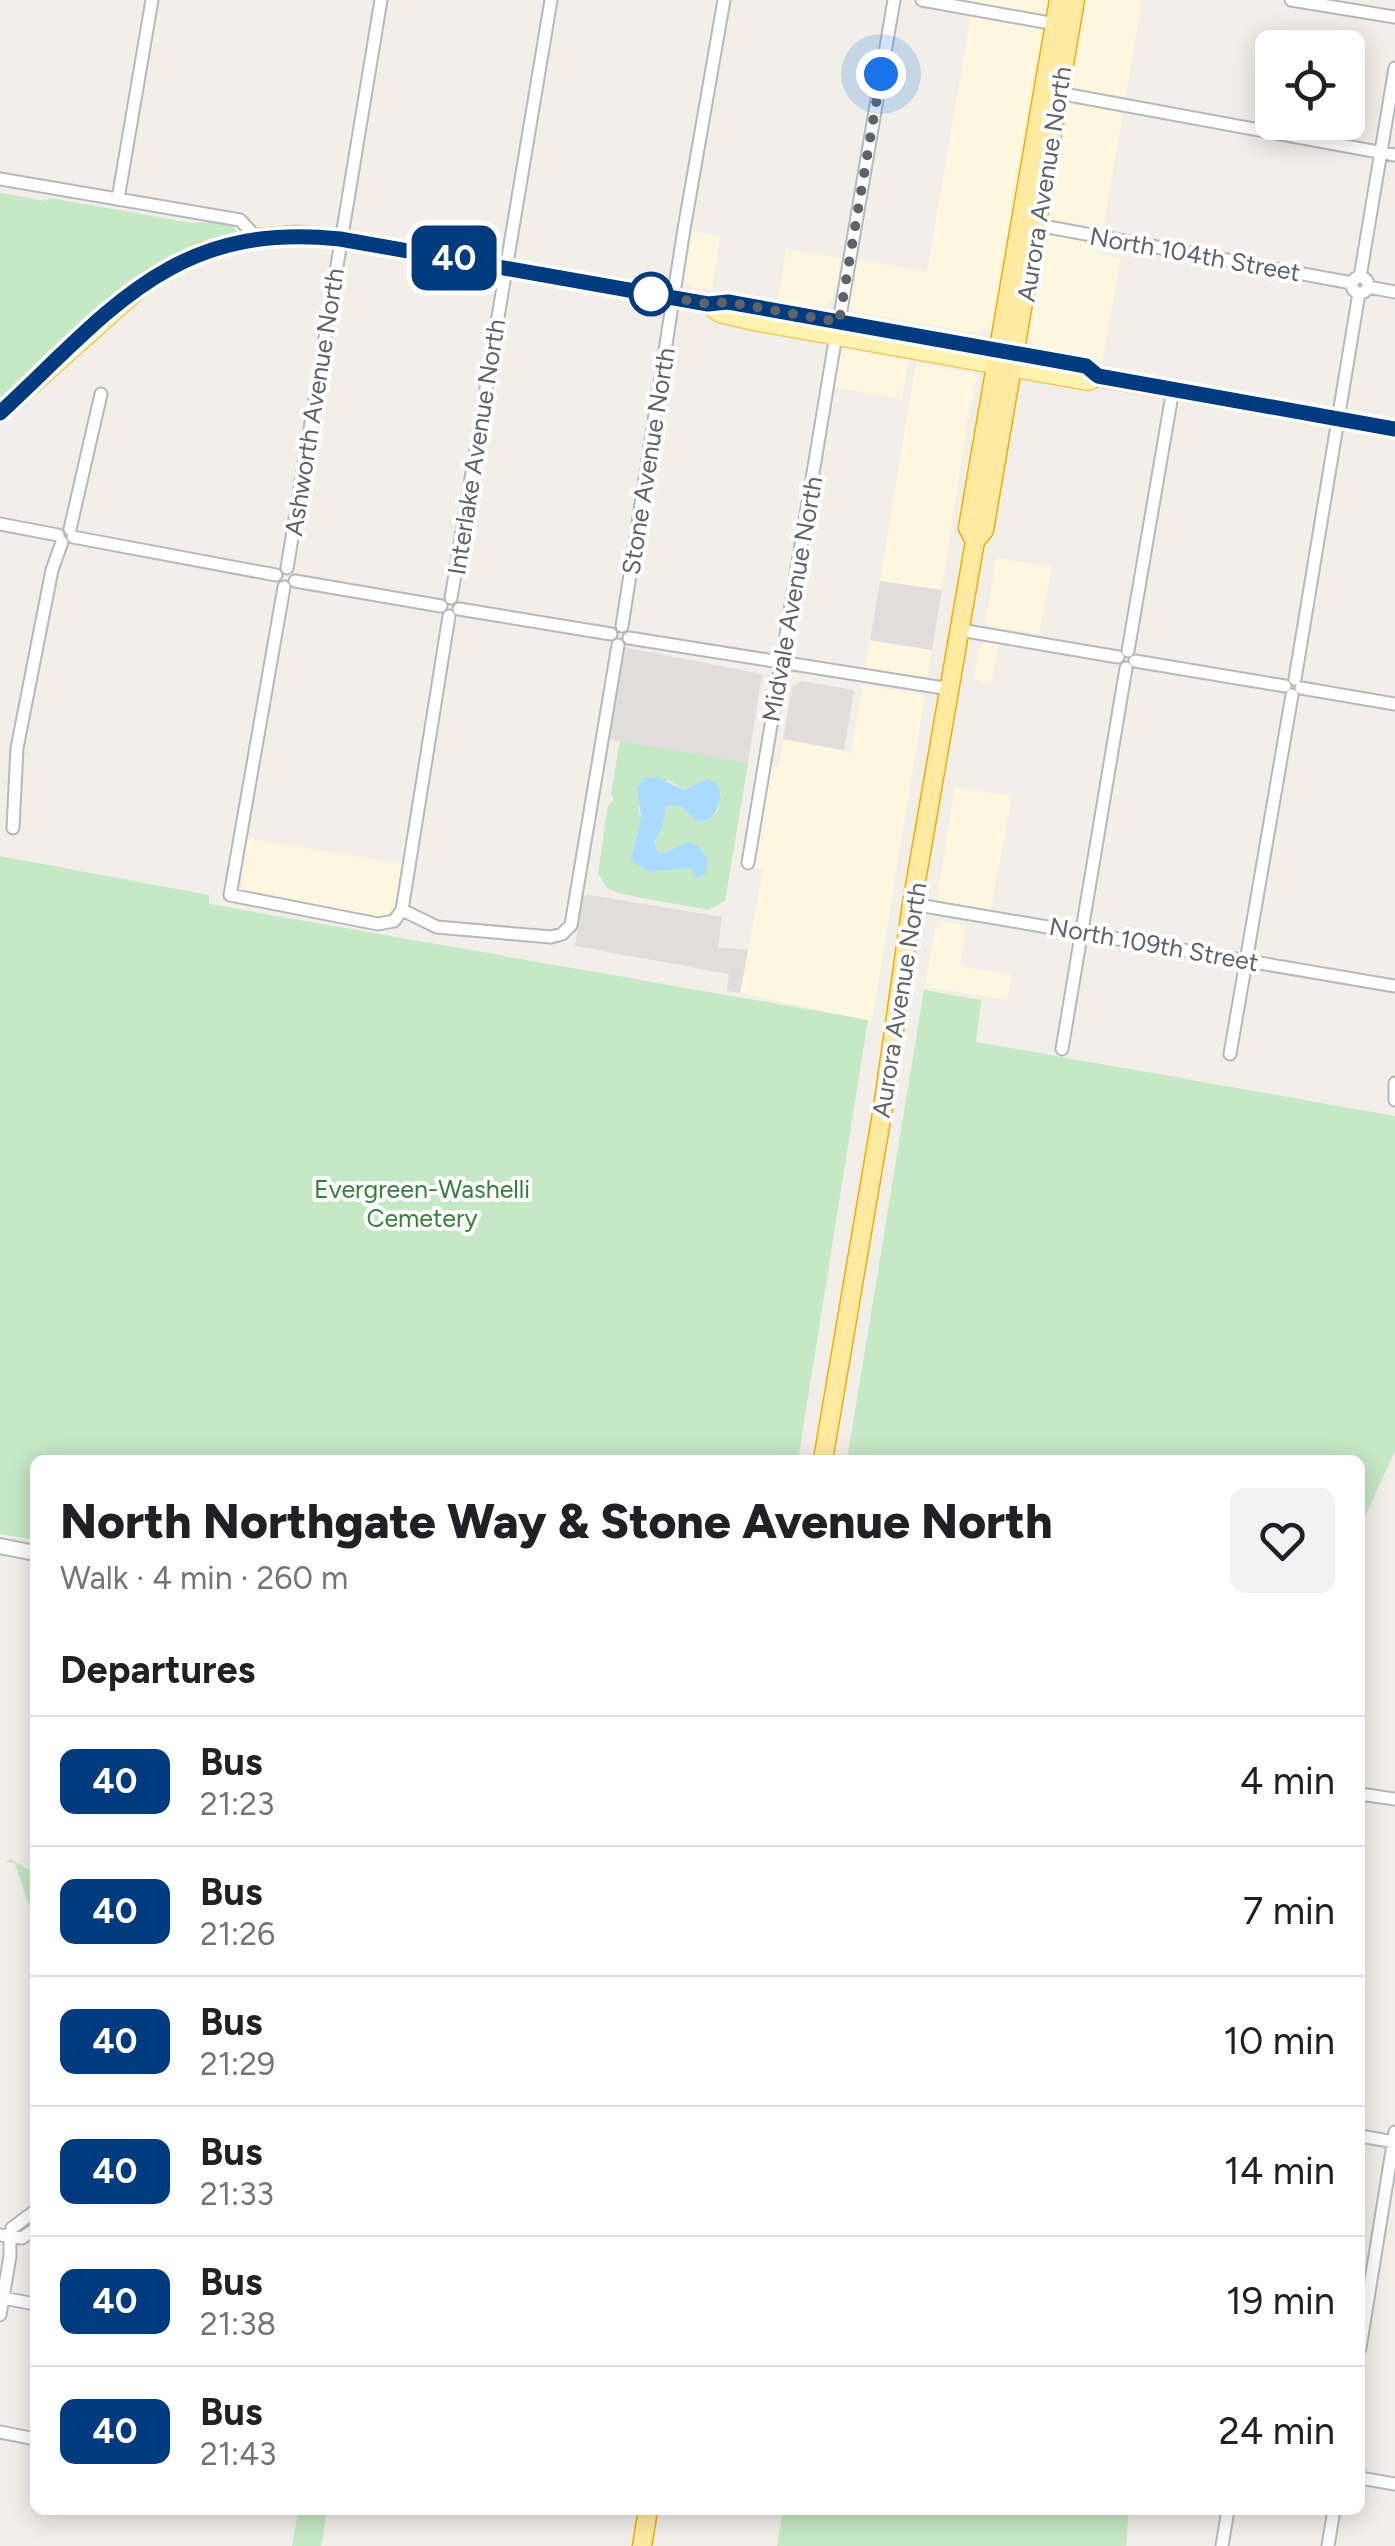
<!DOCTYPE html>
<meta charset="utf-8">
<style>
body{margin:0;font-family:Figtree,sans-serif;background:#f2f2f2;color:#202124;height:100vh;display:flex;flex-direction:column;font-size:38px;white-space:nowrap}
*{box-sizing:border-box;margin:0}
p{font-size:32px;color:#757577}
.icon{flex:none;width:55px;height:55px;fill:none;stroke:currentColor;stroke-width:2;stroke-linecap:round;stroke-linejoin:round}
.map{position:relative;flex:1;overflow:hidden}
.sheet{position:absolute;left:30px;top:1455px;width:1335px;height:1060px;display:flex;flex-direction:column;background:#fff;border-radius:15px;box-shadow:0 5px 25px #0003}
.sheet>*{flex:none}
.badge{padding:0 20px;border-radius:15px;font-size:35px;line-height:65px}
.buttons{position:absolute;left:1255px;top:30px;display:grid;gap:20px}
.buttons a{display:grid;place-items:center;width:110px;height:110px;border-radius:15px;background:#fff;box-shadow:0 5px 25px #0003;font-size:50px}
.you{position:absolute;width:50px;height:50px;margin:-25px;border:8px solid #fff;border-radius:50%;background:#1a73e8;box-shadow:0 0 0 15px #1a73e833}
.map>.badge{position:absolute;translate:-50% -50%;box-shadow:0 0 0 5px #fff}
h2{padding:0 30px;font-size:38px;line-height:90px}
.round{display:grid;place-items:center;flex:none;width:105px;height:105px;border-radius:15px;background:#f2f2f2}
.overview{display:flex;align-items:center;justify-content:space-between;height:170px;padding:0 30px}
h1{font-size:48px;font-weight:800;line-height:75px}
ul{padding:0;list-style:none}
li{display:flex;align-items:center;gap:30px;height:130px;padding:0 30px;border-top:2px solid #e0e0e0}
li div{flex:1}
li b{display:block;font-size:38px}
li em{font-style:normal}
li .badge{min-width:110px;font-weight:700;text-align:center}
.map>svg:first-child{display:block}
.commercial{fill:#fef7e0}
.industrial{fill:#e0deda}
.green{fill:#c5e8c5;fill-rule:evenodd}
.water{fill:#aadaff}
.lines{fill:none;stroke-linecap:round;stroke-linejoin:round}
.minor-casing{stroke:#b5b8bc;stroke-width:15}
.tertiary-casing{stroke:#b5b8bc;stroke-width:18}
.primary-casing{stroke:#f2c960;stroke-width:21}
.trunk-casing{stroke:#f9ab00;stroke-width:21}
.minor{stroke:#fff;stroke-width:11}
.tertiary{stroke:#fff;stroke-width:14}
.primary{stroke:#fff2af;stroke-width:18}
.trunk{stroke:#feeaa1;stroke-width:18}
.line-casing{stroke:#fff;stroke-width:22}
.line{stroke:#003b80;stroke-width:15}
.walk{stroke:#5f6368;stroke-width:10;stroke-dasharray:0 18}
.stop-dot{fill:#fff;stroke:#003b80;stroke-width:5}
.labels{text-anchor:middle;dominant-baseline:central;stroke-width:8;stroke-linejoin:round;paint-order:stroke}
.street-label{font-size:25px;fill:#5f6368;stroke:#fff}
.park-label{font-size:25px;fill:#348238;stroke:#fff}
</style>
<div class="map">
<svg width="1395" height="2546" viewBox="0 0 1395 2546">
<rect width="100%" height="100%" fill="#f1efe8"/>
<path class="commercial" d="M 956,0 L 1049,0 L 1046,17 Z
M 1084,0 L 1142,0 L 1099,254 L 1121,258 L 1102,361 L 1036,349 L 1031,338 L 983,329 L 976,333 L 854,312 L 849,307 L 849,300 L 843,299 L 850,258 L 927,272 L 971,15 L 1077,34 Z
M 692,231 L 720,236 L 712,290 L 690,287 L 684,280 Z
M 786,249 L 841,258 L 833,300 L 822,308 L 778,302 Z
M 849,346 L 909,357 L 902,399 L 832,387 L 837,358 Z
M 916,363 L 973,373 L 977,379 L 969,410 L 942,590 L 880,581 Z
M 996,558 L 1052,567 L 1039,634 L 985,625 Z
M 870,640 L 932,650 L 927,677 L 865,671 Z
M 984,641 L 999,644 L 991,684 L 974,679 L 978,650 Z
M 863,685 L 925,695 L 872,1021 L 740,993 L 763,870 L 754,868 L 771,767 L 779,767 L 783,739 L 851,753 Z
M 955,787 L 1012,796 L 990,914 L 936,904 Z
M 247,838 L 402,864 L 395,910 L 381,919 L 241,892 Z
M 940,921 L 966,925 L 960,966 L 1012,975 L 1007,1000 L 925,987 L 935,929 L 939,927 Z"/>
<path class="industrial" d="M 880,581 L 942,590 L 932,650 L 870,640 Z
M 622,647 L 762,674 L 748,763 L 606,739 Z
M 800,681 L 854,690 L 844,750 L 783,739 L 792,688 Z
M 590,895 L 722,917 L 718,947 L 748,950 L 740,993 L 727,991 L 729,974 L 575,946 L 582,896 Z"/>
<path class="green" d="M 0,193 L 45,201 L 50,198 L 192,223 L 213,221 L 231,223 L 237,232 C 139,256 73,333 0,399 Z
M 620,741 L 748,763 L 725,901 L 708,910 L 622,894 L 607,888 L 598,873 L 608,806 L 614,800 L 611,793 ZM 668,780 L 684,790 L 706,780 L 721,792 L 718,810 L 709,820 L 697,821 L 680,806 L 666,806 L 663,826 L 654,844 L 657,853 L 667,852 L 704,875 L 690,868 L 648,872 L 634,846 L 641,817 L 638,807 Z
M 0,856 L 209,895 L 209,904 L 868,1020 L 798,1460 L 35,1460 L 35,1540 L 0,1534 Z
M 924,990 L 981,1000 L 976,1042 L 1395,1116 L 1395,1451 L 1360,1527 L 1360,1460 L 847,1460 Z
M 10,1859 L 35,1873 L 34,1922 L 15,1863 L 6,1862 Z
M 298,2510 L 327,2510 L 321,2546 L 292,2546 Z
M 783,2510 L 1129,2510 L 1126,2546 L 777,2546 Z"/>
<path class="water" d="M 657,777 L 684,790 L 707,779 L 717,783 C 724,797 719,809 709,820 L 697,821 L 680,806 L 666,806 L 663,826 L 654,843 L 658,853 L 667,852 L 687,842 L 697,845 L 708,859 L 705,875 L 697,878 L 690,868 L 648,872 L 631,860 L 641,817 L 637,788 L 644,778 Z"/>
<g class="lines">
<g class="minor-casing">
<path id="minor" d="M 922,0 L 1055,24
M 1291,0 L 1395,17
M 1058,93 L 1395,155
M 0,179 L 240,220 L 257,238
M 118,199 L 152,0
M 1037,225 L 1352,283
M 1360,277 L 1395,68
M1352 285a8 8 0 1 1 16 0a8 8 0 1 1-16 0Z
M 1368,287 L 1395,292
M 839,322 L 894,0
M 0,524 L 58,535
M 70,529 L 101,394
M 73,537 L 276,575
M 287,568 L 381,0
M 295,581 L 441,606
M 284,587 L 230,895 L 378,924 L 394,921 L 402,910
M 451,598 L 551,0
M 459,609 L 611,634
M 622,626 L 684,229 L 724,0
M 960,630 L 1118,657
M 629,638 L 950,689
M 1128,651 L 1173,389
M 1135,661 L 1285,686
M 1295,679 L 1359,293
M 1301,688 L 1395,704
M 13,828 L 17,748 L 52,570 L 62,542
M 748,863 L 836,335
M 912,904 L 1395,986
M 402,910 L 437,927 L 551,937 L 562,934 L 571,925 L 618,645
M 402,910 L 449,616
M 1062,1049 L 1126,668
M 1230,1054 L 1292,695
M 1395,1083 L 1395,1100
M 1360,1794 L 1395,1799
M 1360,2136 L 1395,2142
M 0,2235 L 22,2238 L 35,2229
M 10,2236 L 12,2228 L 35,2211
M 3,2298 L 35,2304
M 0,2315 L 10,2256 L 10,2236
M 1360,2348 L 1395,2132
M 0,2432 L 35,2439
M 1360,2478 L 1395,2484
M 1222,2546 L 1228,2510
M 1328,2546 L 1334,2510"/>
</g>
<g class="tertiary-casing">
<path id="tertiary" d="M 0,1546 L 35,1553"/>
</g>
<g class="primary-casing">
<path id="primary" d="M 708,304 L 720,313 L 754,321 L 1088,381 L 1098,377
M 0,413 L 151,278 L 202,252 L 257,238 L 296,235 L 340,239 L 708,304 L 727,302 L 1087,366 L 1098,377 L 1395,429"/>
</g>
<g class="trunk-casing">
<path id="trunk" d="M 975,541 L 968,528 L 1059,0
M 823,1460 L 883,1108 L 912,904 L 975,541 L 984,530 L 1075,0
M 642,2546 L 648,2510"/>
</g>
<use href="#minor" class="minor"/>
<use href="#tertiary" class="tertiary"/>
<use href="#primary" class="primary"/>
<use href="#trunk" class="trunk"/>
</g>
<g class="lines">
<g class="line-casing">
<path id="line" d="M 0,413 C 111,310 174,221 340,239 L 708,304 L 728,302 L 1086,366 L 1098,376 L 1395,429"/>
</g>
<use href="#line" class="line"/>
<path class="walk" d="M 651,294 L 708,304 L 728,302 L 839,322 L 881,74"/>
</g>
<circle class="stop-dot" cx="651" cy="294" r="20"/>
<g class="labels">
<g class="street-label">
<text transform="translate(1044 184) rotate(-81)">Aurora Avenue North</text>
<text transform="translate(1195 254) rotate(10)">North 104th Street</text>
<text transform="translate(314 402) rotate(-81)">Ashworth Avenue North</text>
<text transform="translate(476 447) rotate(-81)">Interlake Avenue North</text>
<text transform="translate(648 461) rotate(-81)">Stone Avenue North</text>
<text transform="translate(792 599) rotate(-80)">Midvale Avenue North</text>
<text transform="translate(1154 944) rotate(10)">North 109th Street</text>
<text transform="translate(899 1000) rotate(-81)">Aurora Avenue North</text>
</g>
<g class="park-label">
<text x="422" y="1189">Evergreen-Washelli<tspan x="422" dy="29">Cemetery</tspan></text>
</g>
</g>
</svg>
<div class="buttons">
<a><svg class="icon" aria-label="locate" viewBox="0 0 24 24"><circle cx="12" cy="12" r="6"/><path d="M12 2v4M12 18v4M2 12h4M18 12h4"/></svg></a>
</div>
<div class="you" style="left:881px;top:74px"></div>
<b class="badge" style="left:454px;top:258px;background:#003b80;color:#fff">40</b>
<section class="sheet">
<div class="overview"><div><h1>North Northgate Way &amp; Stone Avenue North</h1><p>Walk · 4 min · 260 m</p></div><a class="round"><svg class="icon" aria-label="heart" viewBox="0 0 24 24"><path d="M12 20l-8-8c-3-5 5-10 8-4 3-6 11-1 8 4z"/></svg></a></div>
<h2>Departures</h2>
<ul>
<li><span class="badge" style="background:#003b80;color:#fff">40</span><div><b>Bus</b><p>21:23</p></div><em>4 min</em></li>
<li><span class="badge" style="background:#003b80;color:#fff">40</span><div><b>Bus</b><p>21:26</p></div><em>7 min</em></li>
<li><span class="badge" style="background:#003b80;color:#fff">40</span><div><b>Bus</b><p>21:29</p></div><em>10 min</em></li>
<li><span class="badge" style="background:#003b80;color:#fff">40</span><div><b>Bus</b><p>21:33</p></div><em>14 min</em></li>
<li><span class="badge" style="background:#003b80;color:#fff">40</span><div><b>Bus</b><p>21:38</p></div><em>19 min</em></li>
<li><span class="badge" style="background:#003b80;color:#fff">40</span><div><b>Bus</b><p>21:43</p></div><em>24 min</em></li>
</ul>
</section>
</div>
